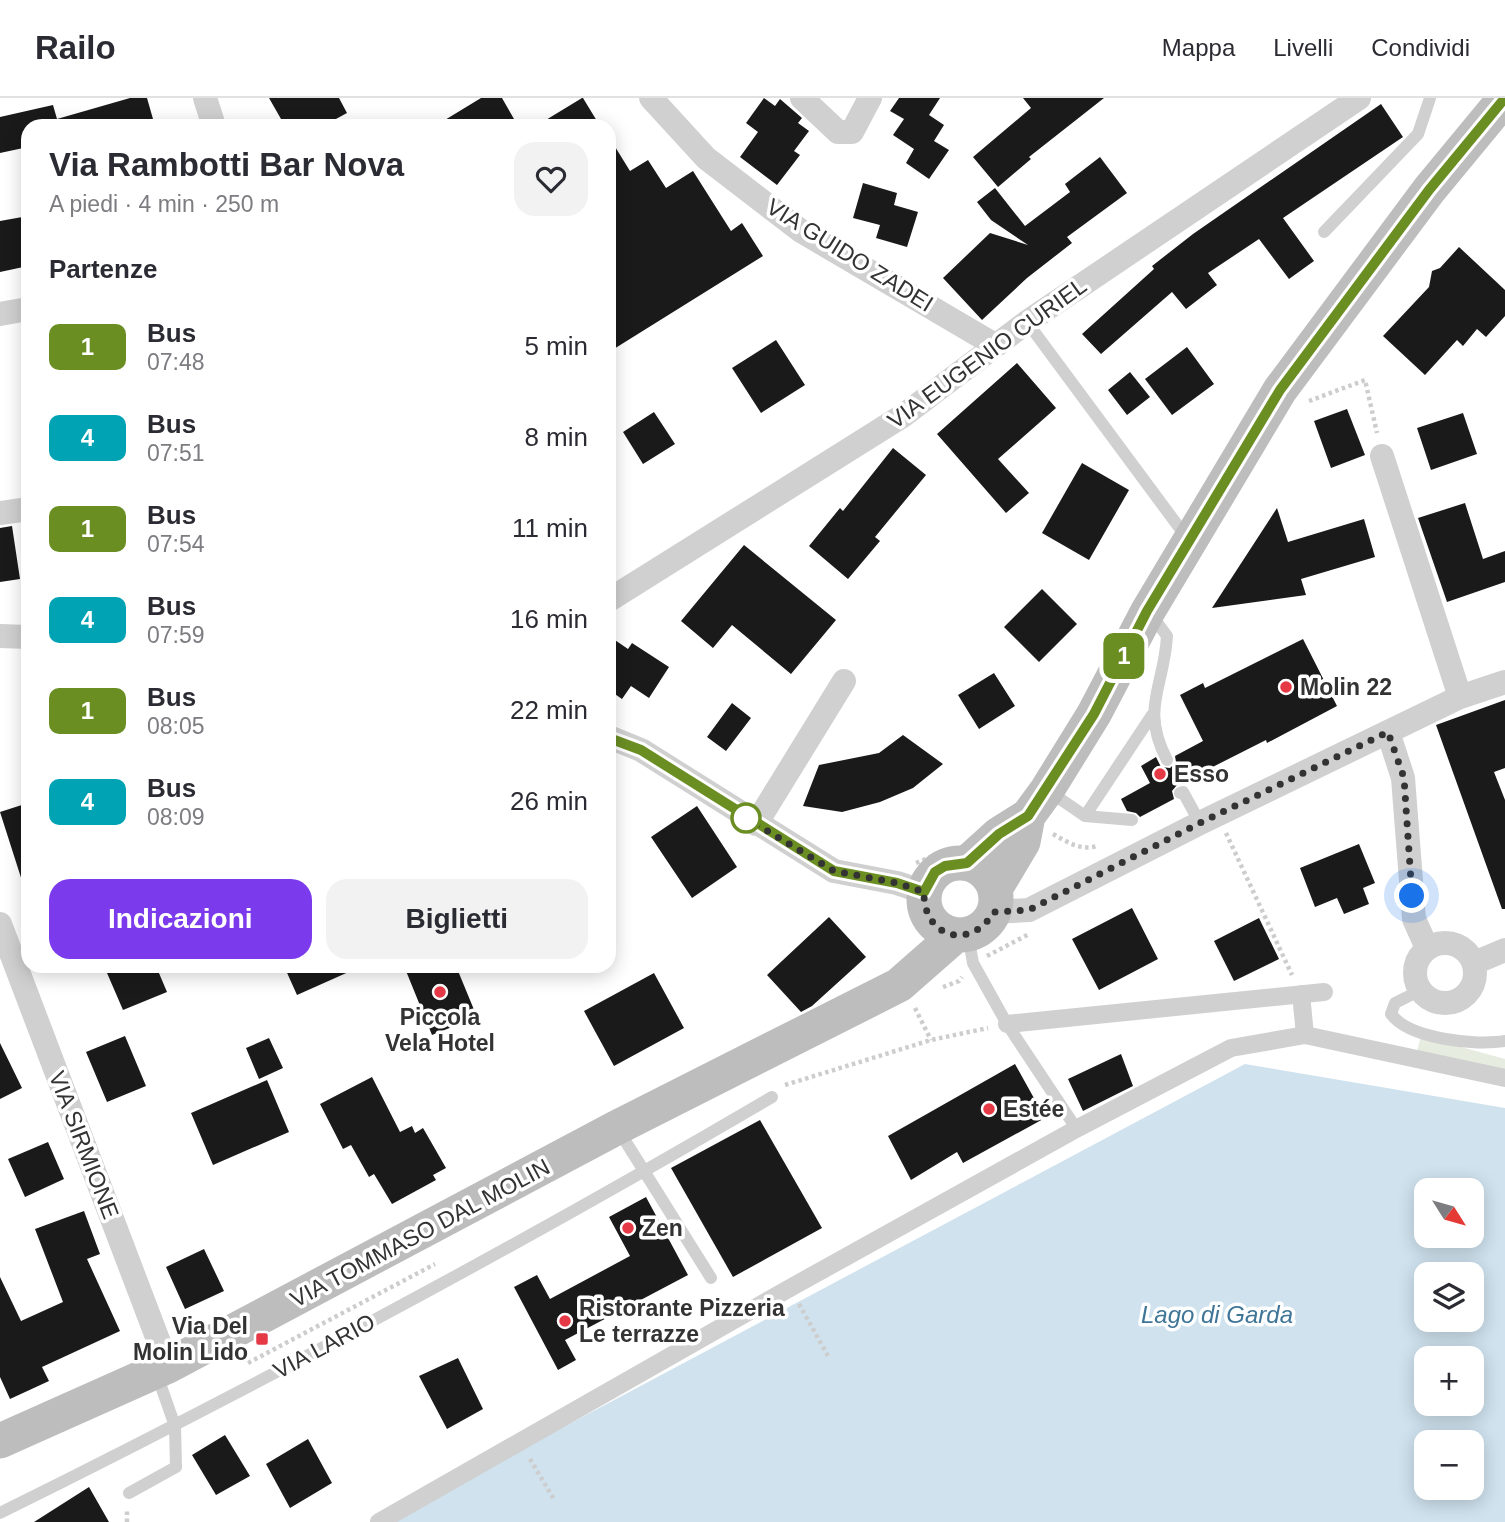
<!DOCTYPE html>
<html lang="it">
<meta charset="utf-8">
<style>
body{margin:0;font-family:Helvetica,sans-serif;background:#f2f2f3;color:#2b2b33;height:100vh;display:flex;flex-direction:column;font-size:26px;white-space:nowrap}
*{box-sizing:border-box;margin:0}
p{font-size:23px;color:#7c7c81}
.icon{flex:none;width:38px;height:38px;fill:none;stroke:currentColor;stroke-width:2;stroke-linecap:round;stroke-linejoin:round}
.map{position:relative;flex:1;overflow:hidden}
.details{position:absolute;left:21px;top:21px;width:595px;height:854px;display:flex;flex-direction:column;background:#fff;border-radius:21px;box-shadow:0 4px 18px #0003}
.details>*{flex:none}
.badge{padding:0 14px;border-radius:10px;font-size:24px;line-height:46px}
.needle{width:46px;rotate:127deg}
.controls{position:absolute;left:1414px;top:1080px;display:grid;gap:14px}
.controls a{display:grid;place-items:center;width:70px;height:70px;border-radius:14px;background:#fff;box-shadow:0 4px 18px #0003;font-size:35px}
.you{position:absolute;width:35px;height:35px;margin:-18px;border:5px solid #fff;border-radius:50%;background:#1a73e8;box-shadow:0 0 0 10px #1a73e833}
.map>.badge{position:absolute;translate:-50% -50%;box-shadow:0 0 0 4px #fff}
h2{padding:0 28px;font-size:26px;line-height:63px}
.round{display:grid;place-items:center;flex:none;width:74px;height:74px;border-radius:21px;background:#f2f2f3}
.summary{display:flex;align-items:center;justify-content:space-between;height:119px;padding:0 28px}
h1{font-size:33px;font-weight:800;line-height:52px}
.action{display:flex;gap:14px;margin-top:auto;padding:14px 28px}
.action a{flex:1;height:80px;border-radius:21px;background:#7c3aed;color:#fff;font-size:28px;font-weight:800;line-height:80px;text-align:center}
.action a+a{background:#f2f2f3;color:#2b2b33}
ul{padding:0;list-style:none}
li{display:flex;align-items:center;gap:21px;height:91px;padding:0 28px}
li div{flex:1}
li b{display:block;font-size:26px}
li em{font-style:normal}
li .badge{min-width:77px;font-weight:700;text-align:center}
header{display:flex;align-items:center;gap:42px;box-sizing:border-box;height:98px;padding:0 35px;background:#fff;border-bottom:2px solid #e1e1e2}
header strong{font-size:33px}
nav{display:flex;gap:38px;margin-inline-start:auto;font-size:24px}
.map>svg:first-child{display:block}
.green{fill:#e6ecdf}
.water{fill:#cfe2ee;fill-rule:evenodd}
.building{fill:#1a1a1a}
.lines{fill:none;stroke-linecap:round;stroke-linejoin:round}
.path{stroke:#cdcdcd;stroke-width:4.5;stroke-dasharray:3.5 3.5;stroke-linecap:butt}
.service{stroke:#d0d0d0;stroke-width:12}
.pedestrian{stroke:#d0d0d0;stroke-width:18}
.minor{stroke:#d0d0d0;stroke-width:24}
.secondary{stroke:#bdbdbd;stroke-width:35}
.line-casing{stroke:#fff;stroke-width:16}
.line{stroke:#6b8e23;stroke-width:10}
.walk{stroke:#333;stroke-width:7;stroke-dasharray:0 12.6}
.poi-dot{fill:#e63946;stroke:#fff;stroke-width:2.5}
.stop-dot{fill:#fff;stroke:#6b8e23;stroke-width:3.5}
.labels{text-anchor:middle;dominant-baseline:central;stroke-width:7;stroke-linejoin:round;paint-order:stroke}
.street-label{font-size:23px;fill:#333;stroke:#fff}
.poi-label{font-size:23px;font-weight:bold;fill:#333;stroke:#fff;text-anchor:start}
.water-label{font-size:24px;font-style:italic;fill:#3f7597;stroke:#fff}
</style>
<header>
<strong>Railo</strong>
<nav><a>Mappa</a><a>Livelli</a><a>Condividi</a></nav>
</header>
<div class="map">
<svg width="1505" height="1424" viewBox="0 0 1505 1424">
<rect width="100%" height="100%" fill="#fff"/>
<path class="green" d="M 1421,938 L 1505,961 L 1505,976 L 1416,957 Z"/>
<path class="water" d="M 1245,966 L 1505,1010 L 1505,1424 L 385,1424 ZM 1426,1092 L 1472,1092 L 1472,1138 L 1426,1138 ZM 1426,1176 L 1472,1176 L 1472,1222 L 1426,1222 ZM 1426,1260 L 1472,1260 L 1472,1306 L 1426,1306 ZM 1426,1344 L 1472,1344 L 1472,1390 L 1426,1390 Z"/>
<path class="building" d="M 130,0 L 147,0 L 155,28 L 28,28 L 28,49 L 0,55 L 0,19 L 53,7 L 57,21 Z
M 269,0 L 339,0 L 347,15 L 323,28 L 285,28 Z
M 481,0 L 502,0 L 518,28 L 435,28 Z
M 583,0 L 600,28 L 536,28 L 582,0 Z
M 764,0 L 775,8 L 780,1 L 802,20 L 798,25 L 809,33 L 794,53 L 800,57 L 777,87 L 740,59 L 758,34 L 746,25 Z
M 899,0 L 940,0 L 929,17 L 944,27 L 934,43 L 949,52 L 929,81 L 906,65 L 914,51 L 893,37 L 904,21 L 890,13 Z
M 1023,0 L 1104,0 L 1029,59 L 1031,61 L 998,89 L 973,59 L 1031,10 Z
M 1381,6 L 1403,39 L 1283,120 L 1314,163 L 1289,181 L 1259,141 L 1208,175 L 1217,187 L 1186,211 L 1172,194 L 1101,256 L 1082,236 L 1154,171 L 1152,168 L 1193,136 Z
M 609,39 L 630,73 L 648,62 L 666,90 L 693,73 L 731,133 L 742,125 L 763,158 L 609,254 Z
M 1100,59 L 1127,95 L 1067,139 L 1072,145 L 1027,180 L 982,222 L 943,180 L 990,135 L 1028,147 L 991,122 L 977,104 L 995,90 L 1025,128 L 1070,94 L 1065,86 Z
M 863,85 L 897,95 L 894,107 L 918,114 L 907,149 L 876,140 L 880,127 L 853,120 Z
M 28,118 L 28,168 L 0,174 L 0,123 Z
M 1459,149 L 1505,192 L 1505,218 L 1486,239 L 1477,231 L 1463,248 L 1457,242 L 1425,277 L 1383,238 L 1429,189 L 1432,173 L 1440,170 Z
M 776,242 L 805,287 L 761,315 L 732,270 Z
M 1187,249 L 1214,286 L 1172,317 L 1145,281 Z
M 1017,265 L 1056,310 L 998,361 L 1029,395 L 1006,415 L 937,336 Z
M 1130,274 L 1150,299 L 1127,317 L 1108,292 Z
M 1347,311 L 1365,357 L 1331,370 L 1314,323 Z
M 654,314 L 675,346 L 643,366 L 623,334 Z
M 1463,315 L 1477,356 L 1431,372 L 1417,330 Z
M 893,350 L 926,377 L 875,439 L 880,443 L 848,481 L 809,448 L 840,410 L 843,413 Z
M 1082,365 L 1129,392 L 1089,462 L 1042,435 Z
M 1465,405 L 1483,461 L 1505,453 L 1505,484 L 1447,504 L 1418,420 Z
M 1277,410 L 1288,444 L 1364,421 L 1375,459 L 1301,481 L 1306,497 L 1212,510 Z
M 12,428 L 20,481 L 0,484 L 0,430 Z
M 744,447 L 836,522 L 791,576 L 732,527 L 713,550 L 681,523 Z
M 1042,491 L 1077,526 L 1039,564 L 1004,529 Z
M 609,538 L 628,551 L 632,545 L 669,569 L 649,600 L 631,588 L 622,601 L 609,592 Z
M 1303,541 L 1337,608 L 1267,645 L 1266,642 L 1177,687 L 1172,693 L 1174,701 L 1140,719 L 1136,715 L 1127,713 L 1121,701 L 1150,685 L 1141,668 L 1156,659 L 1161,669 L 1170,670 L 1176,664 L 1175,658 L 1203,643 L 1180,597 L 1203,585 L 1205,590 Z
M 994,575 L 1015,608 L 979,631 L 958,597 Z
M 1505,602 L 1505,670 L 1494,674 L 1505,702 L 1505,811 L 1502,811 L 1436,627 Z
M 732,605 L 751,620 L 726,653 L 707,639 Z
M 903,637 L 943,666 L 913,690 L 880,704 L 842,714 L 803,708 L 819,667 L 879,655 Z
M 28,705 L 28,789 L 24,789 L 0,714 Z
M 697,708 L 737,769 L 692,800 L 651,739 Z
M 1359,746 L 1375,785 L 1363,790 L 1369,806 L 1344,816 L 1337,800 L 1315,809 L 1300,770 Z
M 1132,810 L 1158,861 L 1099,892 L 1072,841 Z
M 829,819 L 866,859 L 812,908 L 801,914 L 767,877 Z
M 1259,820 L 1279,861 L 1234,883 L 1214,843 Z
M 104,868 L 156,868 L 167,894 L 123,912 Z
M 284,868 L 362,868 L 297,897 Z
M 404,868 L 456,868 L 477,919 L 432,937 Z
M 654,875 L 684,930 L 614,968 L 584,913 Z
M 125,938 L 146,988 L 107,1004 L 86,954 Z
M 269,940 L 283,970 L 259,981 L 246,950 Z
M 0,945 L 22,990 L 0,1001 Z
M 1121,956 L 1133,988 L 1083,1013 L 1068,981 Z
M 1015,966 L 1045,1020 L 963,1065 L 957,1054 L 911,1082 L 888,1038 Z
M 372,979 L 400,1034 L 412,1028 L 415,1035 L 423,1030 L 446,1070 L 433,1077 L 436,1082 L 392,1106 L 374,1076 L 369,1079 L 351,1047 L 343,1051 L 320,1006 Z
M 267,982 L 289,1034 L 213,1067 L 191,1015 Z
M 760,1022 L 822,1130 L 733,1179 L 671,1070 Z
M 48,1044 L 64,1081 L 25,1099 L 8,1061 Z
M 646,1099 L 688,1177 L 565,1242 L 576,1262 L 558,1272 L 514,1189 L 537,1177 L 550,1201 L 630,1158 L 609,1119 Z
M 84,1113 L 100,1156 L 87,1161 L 120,1233 L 42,1269 L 49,1283 L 10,1301 L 0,1279 L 0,1179 L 21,1223 L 63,1204 L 35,1131 Z
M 204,1151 L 224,1193 L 185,1211 L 166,1169 Z
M 458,1260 L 483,1311 L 447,1331 L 419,1278 Z
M 225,1337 L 250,1378 L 216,1397 L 192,1357 Z
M 308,1341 L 332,1385 L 290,1410 L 266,1366 Z
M 89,1389 L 109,1424 L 34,1424 Z"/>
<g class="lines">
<path class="path" d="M 1309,303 L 1365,282 L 1377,335
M 1226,735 L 1292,877
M 1053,736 C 1067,744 1081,753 1097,748
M 916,765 L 940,755
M 987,858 L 1029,836
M 943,889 L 959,883 L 962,879
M 915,910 L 931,942
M 785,987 L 931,942 L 988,930
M 799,1206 L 828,1258
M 248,1265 L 435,1166
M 530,1361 L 555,1403
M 127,1424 L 127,1410"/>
<path class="service" d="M 1324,134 L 1418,36 L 1430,0
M 1027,224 L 1187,440
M 1150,515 L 1167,538 C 1164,590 1140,610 1167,662
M 1050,694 L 1085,718 L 1132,722
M 1180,695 L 1183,694 L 1200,725
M 1085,718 L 1152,617
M 968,837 L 973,865 L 1007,926 L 1072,1024
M 1421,892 L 1395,905 L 1391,916 C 1409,941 1476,948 1505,943
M 619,1033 L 711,1180
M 129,1395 L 176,1369 L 175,1328 L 156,1274
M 0,1415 C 262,1285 520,1147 772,999"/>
<path class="pedestrian" d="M 1301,896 L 1305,937
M 1007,926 L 1324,894
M 379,1424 L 790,1190 L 1078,1030 L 1231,950 L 1305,937 L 1505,980"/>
<path class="minor" d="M 205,0 L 214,28
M 651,0 L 706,60 L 801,133 L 995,247
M 802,0 L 838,34 L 852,34 L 870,0
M 0,216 L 28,211
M 1382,358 L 1460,599
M 0,415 L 28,411
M 609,502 L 904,317 L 1027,224 L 1359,0
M 0,538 L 28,539
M 1388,634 L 1403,680 L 1414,821 L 1427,850
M 609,639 L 641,652 L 834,773 L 897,785 L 924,794
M 756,726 L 844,583
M 994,814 L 1029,812 L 1200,725 L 1460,599 L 1505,584
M 0,826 L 168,1268
M1415 875a30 30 0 1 1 60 0a30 30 0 1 1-60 0Z
M 1474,865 L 1505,852"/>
<path class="secondary" d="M924 801a36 36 0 1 1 72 0a36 36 0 1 1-72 0Z
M 967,765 L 999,736 L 1028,718 L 1047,692 L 1094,616 L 1148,513 L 1280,292 L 1429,92 L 1505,0
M 995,791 L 1023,744 L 1028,718
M 0,1343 L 168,1268 L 616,1030 L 899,887 L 956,837"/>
</g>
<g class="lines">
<g class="line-casing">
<path id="line" d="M 609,640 L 641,652 L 834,773 L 897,785 L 924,794 L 935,774 L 945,768 L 967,765 L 999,736 L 1028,718 L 1094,616 L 1147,513 L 1280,292 L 1429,92 L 1505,0"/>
</g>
<use href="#line" class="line"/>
<path class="walk" d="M 746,720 L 834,773 L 897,785 L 924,794 C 923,840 971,853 994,814 L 1029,812 L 1200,725 L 1388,634 L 1404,680 L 1412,798"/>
</g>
<g class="poi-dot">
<circle cx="1286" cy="589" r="7"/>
<circle cx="1160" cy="676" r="7"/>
<circle cx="440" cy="894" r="7"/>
<circle cx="989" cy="1011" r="7"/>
<circle cx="628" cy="1130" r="7"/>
<circle cx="565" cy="1223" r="7"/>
<rect x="255" y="1234" width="14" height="14" rx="3.5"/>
</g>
<circle class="stop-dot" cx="746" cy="720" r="14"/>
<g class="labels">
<g class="street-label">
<text transform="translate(850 157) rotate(32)">VIA GUIDO ZADEI</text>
<text transform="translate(987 255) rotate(-36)">VIA EUGENIO CURIEL</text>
<text transform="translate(84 1047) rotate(69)">VIA SIRMIONE</text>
<text transform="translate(420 1135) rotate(-28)">VIA TOMMASO DAL MOLIN</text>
<text transform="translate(324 1248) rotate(-28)">VIA LARIO</text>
</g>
<g class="poi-label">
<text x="1300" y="589">Molin 22</text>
<text x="1174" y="676">Esso</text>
<text x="440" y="919" text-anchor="middle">Piccola<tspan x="440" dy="26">Vela Hotel</tspan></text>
<text x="1003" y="1011">Estée</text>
<text x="642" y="1130">Zen</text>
<text x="579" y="1210">Ristorante Pizzeria<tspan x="579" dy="26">Le terrazze</tspan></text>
<text x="248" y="1228" text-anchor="end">Via Del<tspan x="248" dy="26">Molin Lido</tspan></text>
</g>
<g class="water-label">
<text x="1217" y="1216">Lago di Garda</text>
</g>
</g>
</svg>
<div class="controls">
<a><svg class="needle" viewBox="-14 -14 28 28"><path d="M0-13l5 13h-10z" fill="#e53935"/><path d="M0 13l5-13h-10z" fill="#7c7c81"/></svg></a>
<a><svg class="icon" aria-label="layers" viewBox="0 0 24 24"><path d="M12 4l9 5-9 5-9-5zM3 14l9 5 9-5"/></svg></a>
<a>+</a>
<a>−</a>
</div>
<div class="you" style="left:1412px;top:798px"></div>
<b class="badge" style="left:1124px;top:558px;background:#6b8e23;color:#fff">1</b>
<section class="details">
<div class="summary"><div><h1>Via Rambotti Bar Nova</h1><p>A piedi · 4 min · 250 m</p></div><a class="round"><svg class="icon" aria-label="heart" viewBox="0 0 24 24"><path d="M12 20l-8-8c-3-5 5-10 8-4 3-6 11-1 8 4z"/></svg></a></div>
<h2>Partenze</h2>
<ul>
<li><span class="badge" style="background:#6b8e23;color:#fff">1</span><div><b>Bus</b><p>07:48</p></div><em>5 min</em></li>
<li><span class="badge" style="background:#00a3b4;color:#fff">4</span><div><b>Bus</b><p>07:51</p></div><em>8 min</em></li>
<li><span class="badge" style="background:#6b8e23;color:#fff">1</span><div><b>Bus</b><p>07:54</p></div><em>11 min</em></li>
<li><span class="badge" style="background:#00a3b4;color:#fff">4</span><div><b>Bus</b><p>07:59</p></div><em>16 min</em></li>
<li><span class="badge" style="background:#6b8e23;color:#fff">1</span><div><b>Bus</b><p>08:05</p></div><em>22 min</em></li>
<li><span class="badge" style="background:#00a3b4;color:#fff">4</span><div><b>Bus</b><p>08:09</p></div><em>26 min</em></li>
</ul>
<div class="action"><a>Indicazioni</a><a>Biglietti</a></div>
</section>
</div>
